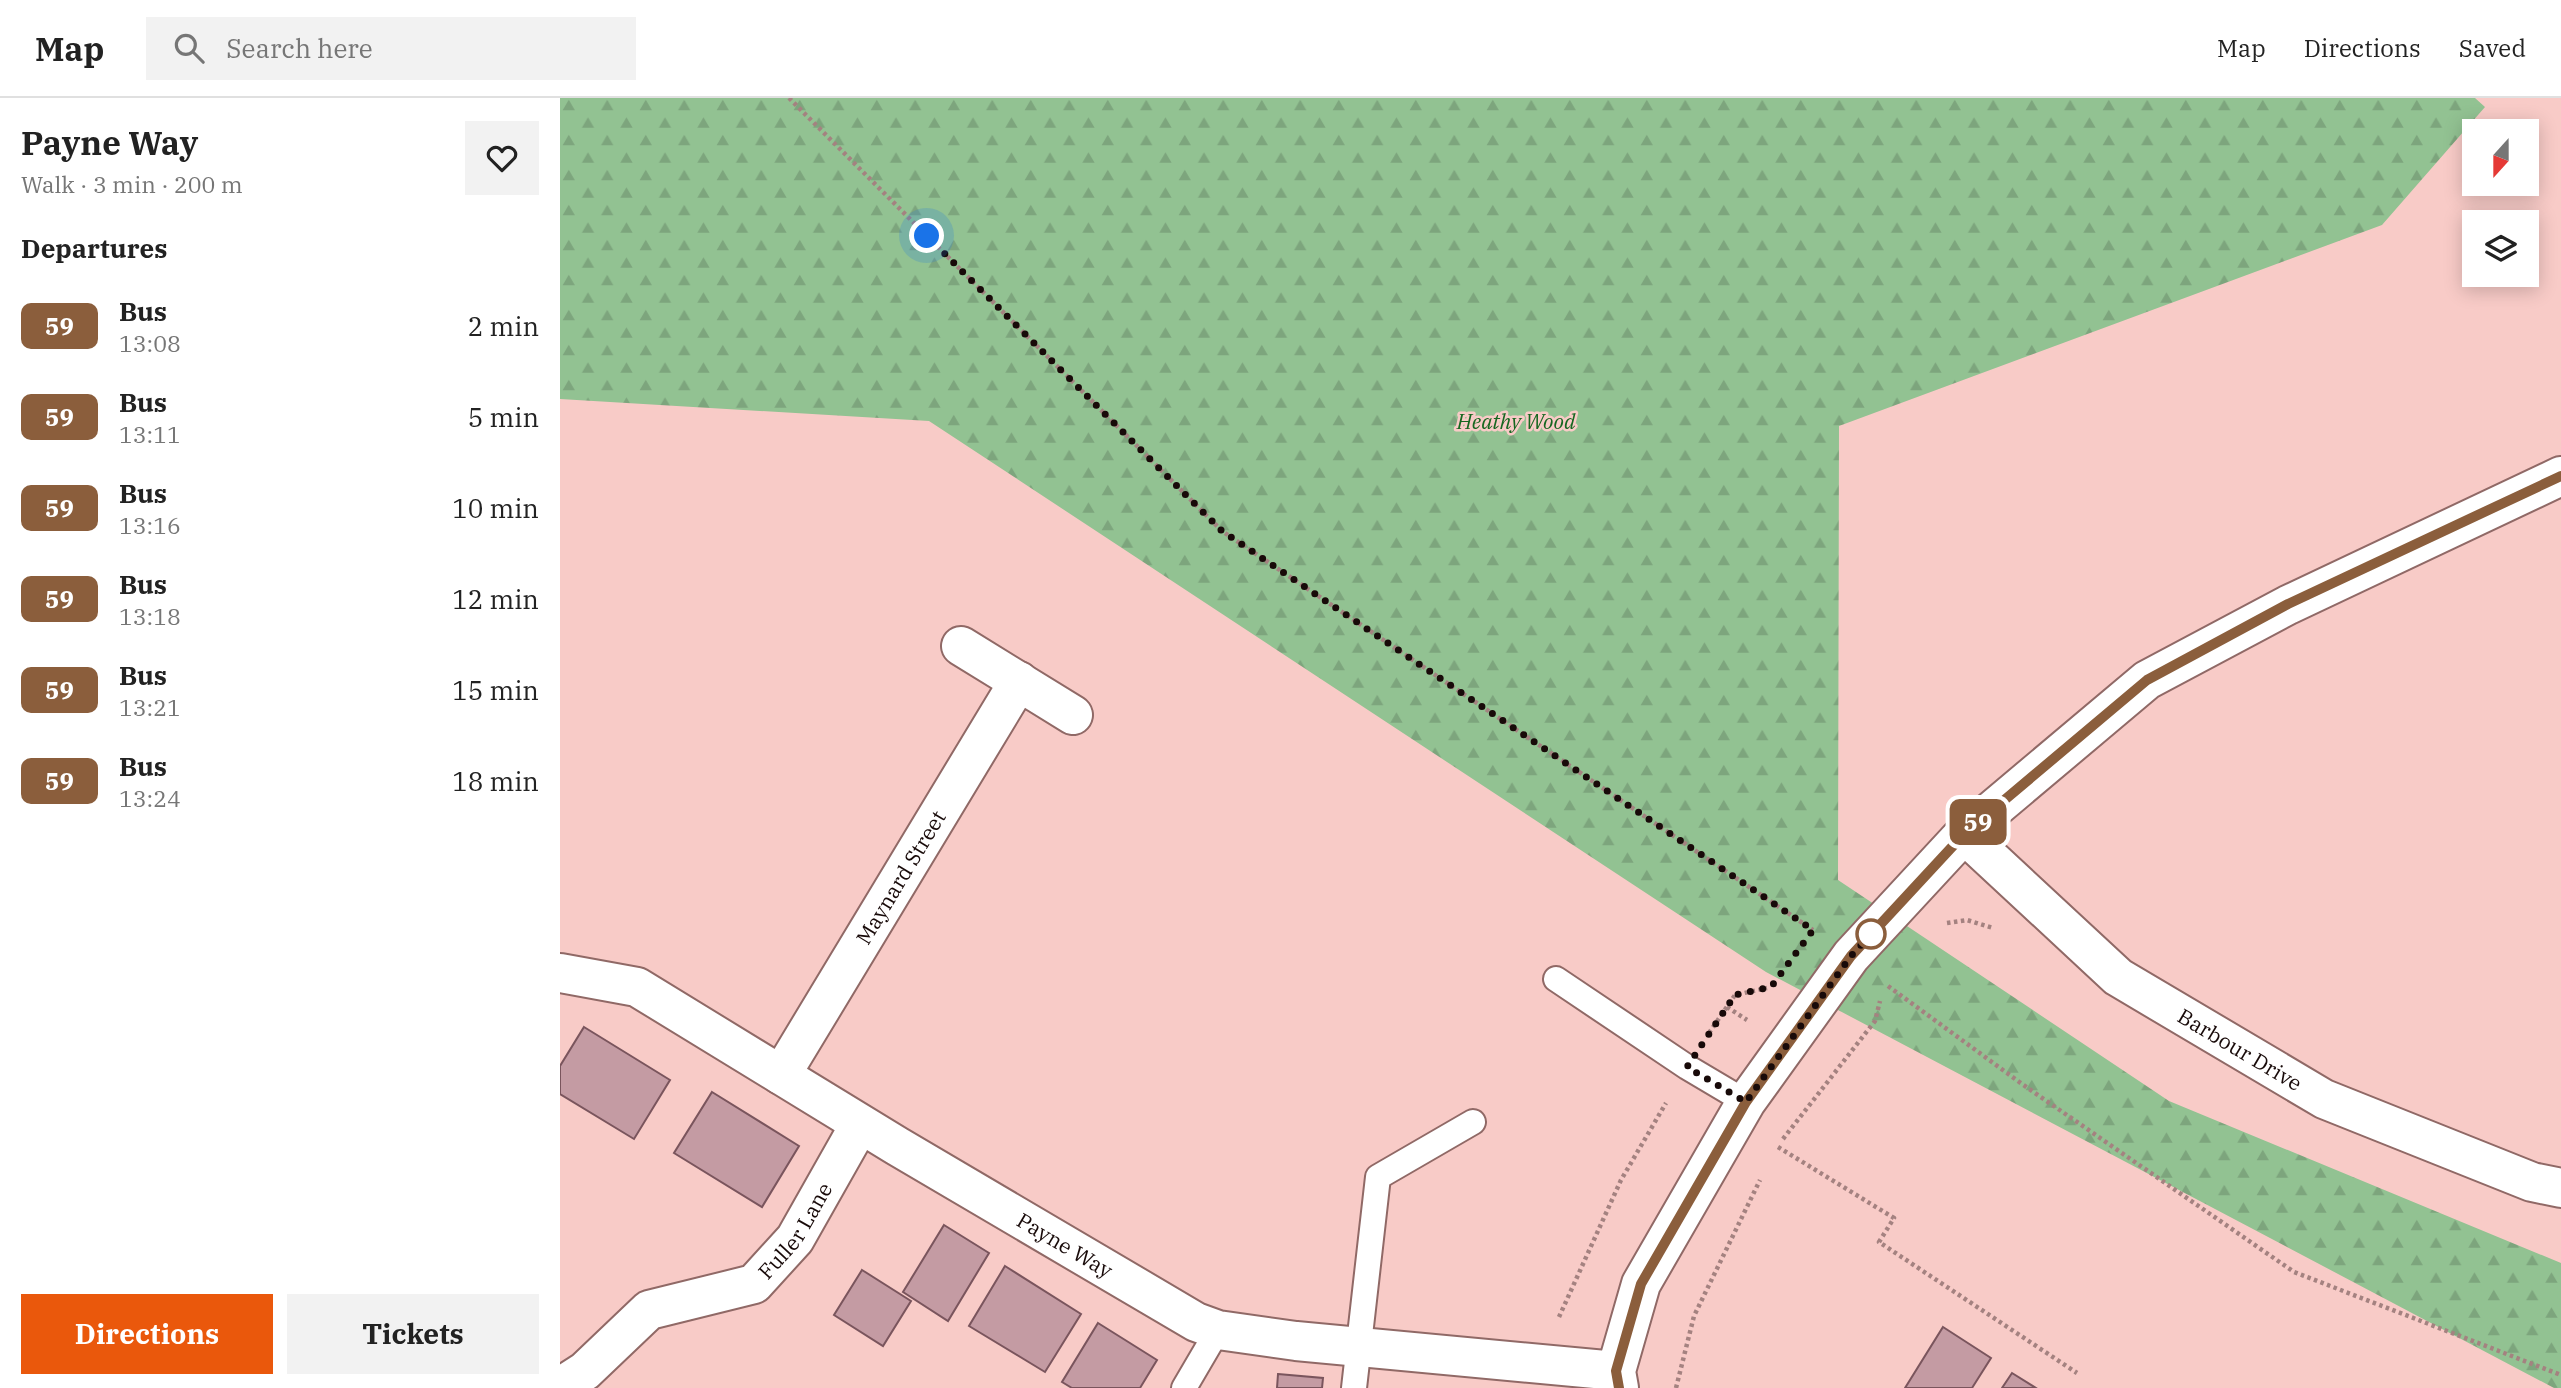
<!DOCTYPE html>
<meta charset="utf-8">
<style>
body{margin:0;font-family:"IBM Plex Serif",serif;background:#f2f2f2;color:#222;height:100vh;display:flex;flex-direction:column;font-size:26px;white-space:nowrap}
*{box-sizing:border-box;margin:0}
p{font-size:23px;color:#767676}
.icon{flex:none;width:38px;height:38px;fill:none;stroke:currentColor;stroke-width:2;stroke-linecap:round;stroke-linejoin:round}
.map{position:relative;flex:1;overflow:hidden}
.panel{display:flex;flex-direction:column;background:#fff;width:560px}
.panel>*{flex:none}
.badge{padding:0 14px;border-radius:10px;font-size:24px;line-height:46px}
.needle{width:46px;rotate:201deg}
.buttons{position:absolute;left:1902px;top:21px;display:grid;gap:14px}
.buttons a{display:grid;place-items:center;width:77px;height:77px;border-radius:0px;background:#fff;box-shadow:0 4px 18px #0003;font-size:35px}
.you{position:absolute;width:35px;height:35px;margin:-18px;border:5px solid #fff;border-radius:50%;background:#1a73e8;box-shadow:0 0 0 10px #1a73e833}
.map>.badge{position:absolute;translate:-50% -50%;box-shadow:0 0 0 4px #fff}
h2{padding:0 21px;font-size:26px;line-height:63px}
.round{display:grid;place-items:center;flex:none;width:74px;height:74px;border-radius:0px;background:#f2f2f2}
.head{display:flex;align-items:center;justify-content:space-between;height:119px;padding:0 21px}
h1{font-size:33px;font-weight:700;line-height:52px}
.primary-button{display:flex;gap:14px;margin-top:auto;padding:14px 21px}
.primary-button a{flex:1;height:80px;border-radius:0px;background:#ea580c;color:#fff;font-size:28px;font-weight:700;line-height:80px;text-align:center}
.primary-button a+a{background:#f2f2f2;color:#222}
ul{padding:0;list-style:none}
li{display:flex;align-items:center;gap:21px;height:91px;padding:0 21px}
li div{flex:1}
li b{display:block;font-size:26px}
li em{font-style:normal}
li .badge{min-width:77px;font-weight:700;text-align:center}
header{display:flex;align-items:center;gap:42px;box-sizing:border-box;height:98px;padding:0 35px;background:#fff;border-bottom:2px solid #e0e0e0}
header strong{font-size:33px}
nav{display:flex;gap:38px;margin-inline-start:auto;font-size:24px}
.search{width:490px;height:63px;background:#f2f2f2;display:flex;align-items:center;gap:18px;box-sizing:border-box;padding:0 24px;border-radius:0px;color:#767676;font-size:26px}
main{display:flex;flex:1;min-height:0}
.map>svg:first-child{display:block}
.forest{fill:url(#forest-firs)}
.building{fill:#c49ba3;stroke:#7a555d;stroke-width:2}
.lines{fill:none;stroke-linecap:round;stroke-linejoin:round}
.service-casing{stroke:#906966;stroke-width:28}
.minor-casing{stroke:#906966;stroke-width:42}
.tertiary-casing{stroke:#906966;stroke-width:42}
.path{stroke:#a48280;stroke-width:4.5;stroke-dasharray:3.5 3.5;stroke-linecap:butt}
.service{stroke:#fff;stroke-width:24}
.minor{stroke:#fff;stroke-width:38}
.tertiary{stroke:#fff;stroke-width:38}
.line-casing{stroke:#fff;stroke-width:16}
.line{stroke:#8b5e3c;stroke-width:10}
.walk{stroke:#180a09;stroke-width:7;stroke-dasharray:0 12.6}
.stop-dot{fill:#fff;stroke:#8b5e3c;stroke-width:3.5}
.labels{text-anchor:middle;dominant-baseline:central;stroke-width:5;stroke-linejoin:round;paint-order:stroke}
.park-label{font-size:21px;font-style:italic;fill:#166720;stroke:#f8cbc7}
.street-label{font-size:21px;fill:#180a09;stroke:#f8cbc7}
</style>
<header>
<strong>Map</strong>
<div class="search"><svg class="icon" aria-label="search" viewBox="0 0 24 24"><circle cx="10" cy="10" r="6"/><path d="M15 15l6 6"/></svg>Search here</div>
<nav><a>Map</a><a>Directions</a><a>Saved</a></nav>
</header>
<main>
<section class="panel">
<div class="head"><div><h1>Payne Way</h1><p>Walk · 3 min · 200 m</p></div><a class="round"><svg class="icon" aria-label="heart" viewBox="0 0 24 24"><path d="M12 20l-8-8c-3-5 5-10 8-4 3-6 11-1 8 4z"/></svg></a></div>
<h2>Departures</h2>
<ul>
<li><span class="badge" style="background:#8b5e3c;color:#fff">59</span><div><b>Bus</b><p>13:08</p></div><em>2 min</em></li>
<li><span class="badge" style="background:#8b5e3c;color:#fff">59</span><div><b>Bus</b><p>13:11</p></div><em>5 min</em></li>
<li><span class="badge" style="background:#8b5e3c;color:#fff">59</span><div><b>Bus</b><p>13:16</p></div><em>10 min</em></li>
<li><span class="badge" style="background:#8b5e3c;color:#fff">59</span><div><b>Bus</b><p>13:18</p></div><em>12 min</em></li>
<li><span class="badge" style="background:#8b5e3c;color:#fff">59</span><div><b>Bus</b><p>13:21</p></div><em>15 min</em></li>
<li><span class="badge" style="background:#8b5e3c;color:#fff">59</span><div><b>Bus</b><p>13:24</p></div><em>18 min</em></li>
</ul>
<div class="primary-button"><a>Directions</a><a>Tickets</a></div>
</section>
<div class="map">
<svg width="2001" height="1290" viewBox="0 0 2001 1290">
<defs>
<pattern id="forest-firs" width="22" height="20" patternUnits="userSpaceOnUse" patternTransform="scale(1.75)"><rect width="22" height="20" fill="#92c292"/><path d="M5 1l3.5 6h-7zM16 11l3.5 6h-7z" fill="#7da57d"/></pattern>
</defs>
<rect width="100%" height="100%" fill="#f8cbc7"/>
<path class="forest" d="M 0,0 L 1915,0 L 1925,9 L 1822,127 L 1279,328 L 1278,782 L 1609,1003 L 2001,1165 L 2001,1290 L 1994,1290 L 1206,874 L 369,323 L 0,301 Z"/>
<path class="building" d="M 24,929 L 110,982 L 74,1041 L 0,996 L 0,968 Z
M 152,994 L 239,1048 L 202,1109 L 114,1055 Z
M 384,1127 L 429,1155 L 388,1223 L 343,1194 Z
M 445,1168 L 521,1216 L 485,1274 L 409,1228 Z
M 302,1172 L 351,1203 L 323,1248 L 274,1217 Z
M 538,1225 L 597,1262 L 580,1290 L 512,1290 L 502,1284 Z
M 1383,1229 L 1431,1260 L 1412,1290 L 1345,1290 Z
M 1452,1275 L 1476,1290 L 1442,1290 Z
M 718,1276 L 763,1280 L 762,1290 L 717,1290 Z"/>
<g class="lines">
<g class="service-casing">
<path id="service" d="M 996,881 L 1127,969 L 1186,1004
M 624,1290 L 658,1232
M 794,1290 L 818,1079 L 913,1024"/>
</g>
<g class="minor-casing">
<g id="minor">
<path d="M 401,548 L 513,617"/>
<path id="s1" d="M 1404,736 L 1558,879 L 1764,1001 L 1972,1084 L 2001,1090"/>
<path id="s2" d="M 0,875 L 77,889 L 337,1048 L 636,1224 L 658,1232 L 736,1243 L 1056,1273"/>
<path id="s3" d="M 221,977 L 459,583"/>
<path id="s4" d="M 0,1289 L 25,1273 L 89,1212 L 194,1186 L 235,1141 L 300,1026"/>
</g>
</g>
<g class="tertiary-casing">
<path id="tertiary" d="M 1059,1290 L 1056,1273 L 1081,1186 L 1186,1004 L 1291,858 L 1404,736 L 1587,582 L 1728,507 L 2001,378"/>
</g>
<path class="path" d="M 229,0 L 662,433 L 1253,832
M 1387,825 L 1407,822 L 1433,830
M 1328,888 L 1462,986 L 1734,1174 L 2001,1277
M 1167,909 L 1187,922
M 1149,935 L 1175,897 L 1207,890
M 1223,1041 L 1315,923 L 1320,903
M 1218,1049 L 1334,1120 L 1319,1144 L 1517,1275
M 999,1219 L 1061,1082 L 1106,1005
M 1116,1290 L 1134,1218 L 1200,1082"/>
<use href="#service" class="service"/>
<use href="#minor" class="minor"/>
<use href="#tertiary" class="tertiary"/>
</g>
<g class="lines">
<g class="line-casing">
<path id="line" d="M 1059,1290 L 1056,1273 L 1081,1186 L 1186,1004 L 1291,858 L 1404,736 L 1587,582 L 1728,506 L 2001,378"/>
</g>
<use href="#line" class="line"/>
<path class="walk" d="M 367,138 L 662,433 L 1253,832 L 1211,889 L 1175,897 L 1127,969 L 1186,1004 L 1291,858 L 1311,836"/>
</g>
<circle class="stop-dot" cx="1311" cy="836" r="14"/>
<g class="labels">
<g class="park-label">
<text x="956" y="323">Heathy Wood</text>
</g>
<g class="street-label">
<text stroke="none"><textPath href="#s3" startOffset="231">Maynard Street</textPath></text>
<text stroke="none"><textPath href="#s1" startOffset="352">Barbour Drive</textPath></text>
<text stroke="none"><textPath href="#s4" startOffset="294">Fuller Lane</textPath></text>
<text stroke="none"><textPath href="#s2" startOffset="578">Payne Way</textPath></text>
</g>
</g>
</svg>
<div class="buttons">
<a><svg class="needle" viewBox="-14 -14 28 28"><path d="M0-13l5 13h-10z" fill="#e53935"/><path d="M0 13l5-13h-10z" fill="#767676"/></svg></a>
<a><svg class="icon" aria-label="layers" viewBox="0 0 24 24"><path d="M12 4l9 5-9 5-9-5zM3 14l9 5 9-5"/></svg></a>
</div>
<div class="you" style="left:367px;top:138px"></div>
<b class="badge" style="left:1418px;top:724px;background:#8b5e3c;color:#fff">59</b>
</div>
</main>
